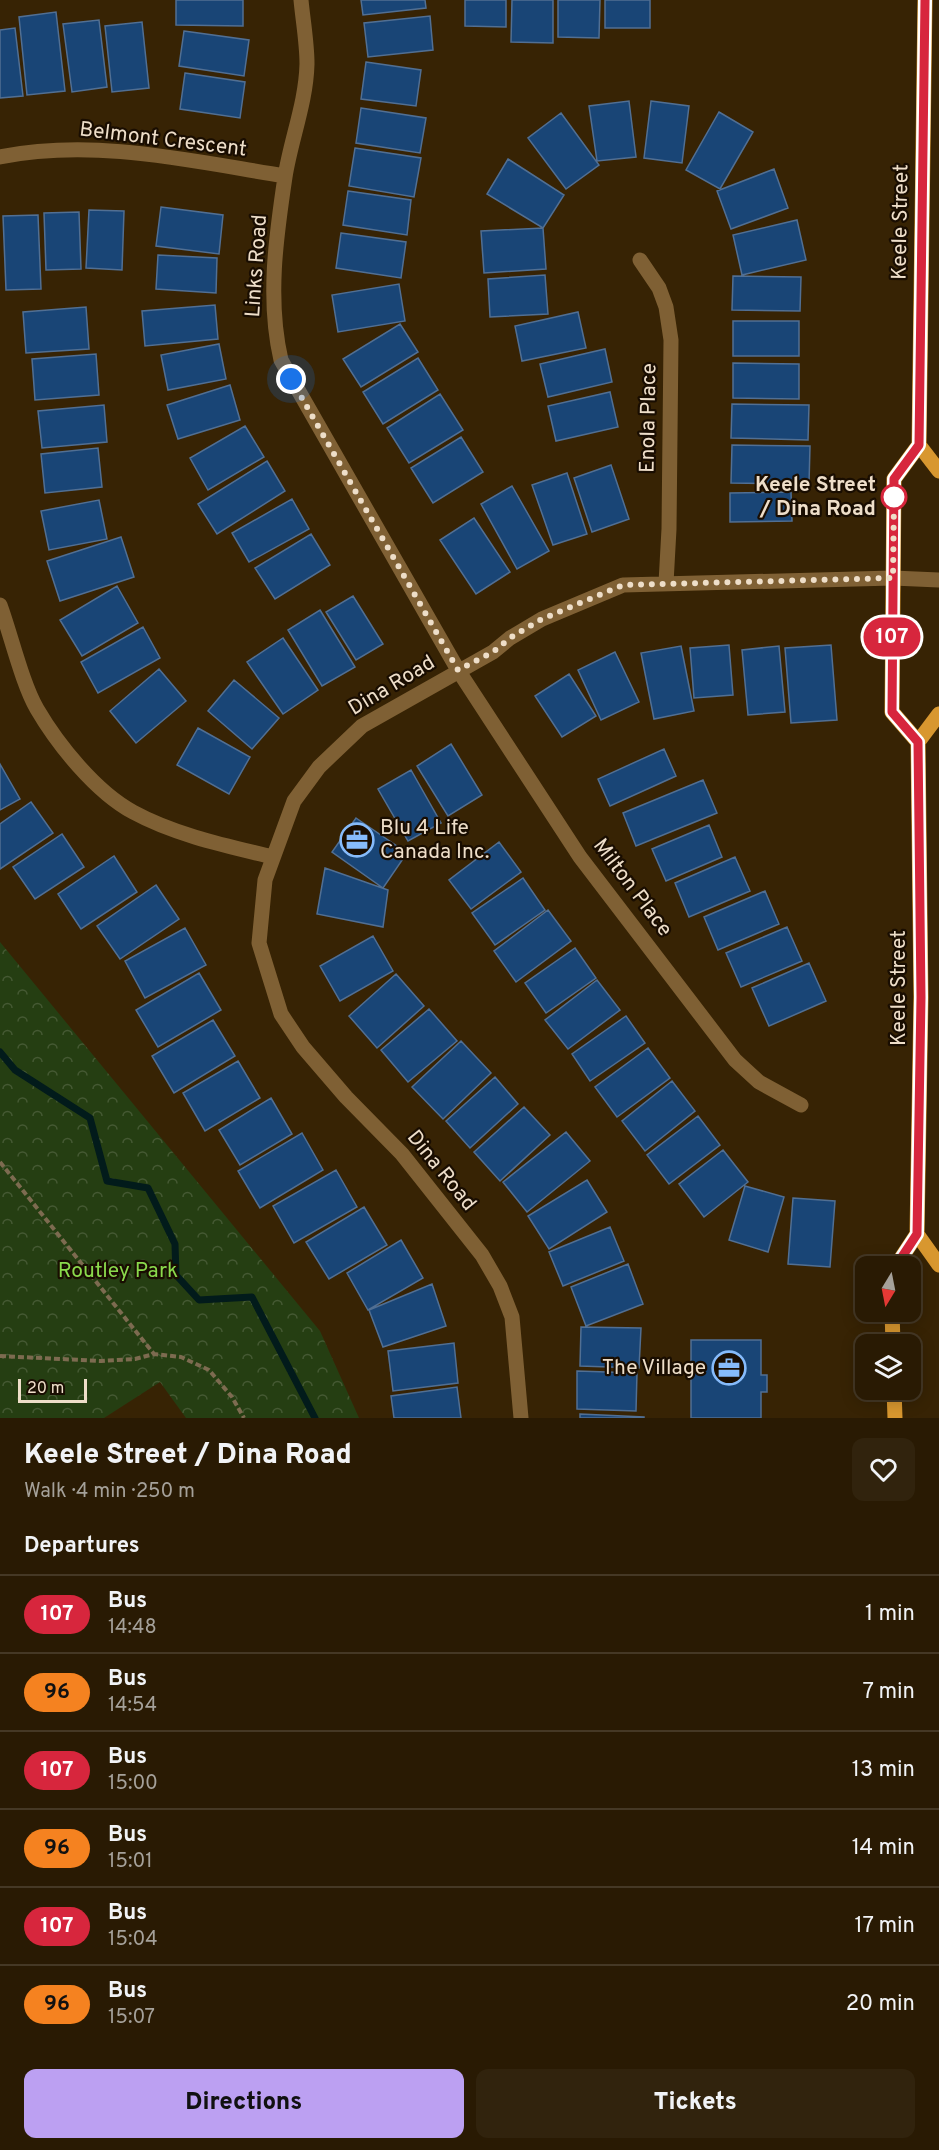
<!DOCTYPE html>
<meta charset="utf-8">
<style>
body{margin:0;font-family:Overpass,sans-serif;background:#31230d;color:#f1f3f6;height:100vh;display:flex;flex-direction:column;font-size:22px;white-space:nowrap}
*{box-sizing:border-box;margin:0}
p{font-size:20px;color:#a5a19a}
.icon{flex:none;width:33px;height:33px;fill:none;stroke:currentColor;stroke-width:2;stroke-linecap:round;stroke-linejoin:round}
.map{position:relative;height:1418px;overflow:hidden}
.drawer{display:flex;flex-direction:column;background:#291a03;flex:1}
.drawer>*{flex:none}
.badge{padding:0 12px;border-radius:20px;font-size:21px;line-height:39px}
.needle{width:39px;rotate:190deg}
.controls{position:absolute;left:855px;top:1256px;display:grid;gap:12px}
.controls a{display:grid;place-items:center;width:66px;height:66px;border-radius:12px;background:#291a03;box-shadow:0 3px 15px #0003,0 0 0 2px #453825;font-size:30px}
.scale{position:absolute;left:18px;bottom:15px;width:69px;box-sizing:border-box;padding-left:6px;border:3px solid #eedec9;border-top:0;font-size:16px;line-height:21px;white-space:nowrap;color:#eedec9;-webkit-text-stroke:4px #190d01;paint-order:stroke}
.you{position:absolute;width:30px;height:30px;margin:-15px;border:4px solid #fff;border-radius:50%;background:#1a73e8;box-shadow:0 0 0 9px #1a73e833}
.map>.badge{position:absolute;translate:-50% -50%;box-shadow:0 0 0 3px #fff}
h2{padding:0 24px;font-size:22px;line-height:54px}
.round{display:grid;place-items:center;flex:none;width:63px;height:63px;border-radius:12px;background:#31230d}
.summary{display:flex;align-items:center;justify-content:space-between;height:102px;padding:0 24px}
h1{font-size:28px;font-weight:800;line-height:45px}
.cta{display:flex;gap:12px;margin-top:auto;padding:12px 24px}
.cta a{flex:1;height:69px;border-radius:12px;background:#bca0f2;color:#111;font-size:24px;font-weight:800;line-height:69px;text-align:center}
.cta a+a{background:#31230d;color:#f1f3f6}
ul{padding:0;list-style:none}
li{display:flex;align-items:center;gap:18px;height:78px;padding:0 24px;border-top:2px solid #453825}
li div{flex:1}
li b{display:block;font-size:22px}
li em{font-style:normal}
li .badge{min-width:66px;font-weight:700;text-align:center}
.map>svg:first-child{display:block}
.park{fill:url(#park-crowns)}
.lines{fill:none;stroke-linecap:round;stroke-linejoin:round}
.stream{stroke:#021b1b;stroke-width:7}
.building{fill:#194576;stroke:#516f93;stroke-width:1.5}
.path{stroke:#7d6b50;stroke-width:4;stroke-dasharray:6 3;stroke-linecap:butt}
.minor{stroke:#7f6034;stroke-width:15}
.major{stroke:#d8972f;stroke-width:15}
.line-casing{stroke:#fff;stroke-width:14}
.line{stroke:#d7263d;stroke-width:9}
.walk{stroke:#eedec9;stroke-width:6;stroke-dasharray:0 10.8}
.stop-dot{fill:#fff;stroke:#d7263d;stroke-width:3}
.labels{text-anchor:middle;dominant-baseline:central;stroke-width:4.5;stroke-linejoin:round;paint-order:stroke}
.street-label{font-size:21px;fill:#eedec9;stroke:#190d01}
.stop-label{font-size:21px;font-weight:bold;fill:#eedec9;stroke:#190d01;text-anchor:end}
.poi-label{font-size:21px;fill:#eedec9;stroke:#190d01;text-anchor:start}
.park-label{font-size:21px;fill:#8ada4c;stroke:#190d01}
</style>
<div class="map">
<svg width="939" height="1418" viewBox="0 0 939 1418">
<defs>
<pattern id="park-crowns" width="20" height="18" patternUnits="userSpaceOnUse" patternTransform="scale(1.5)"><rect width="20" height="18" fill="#253e12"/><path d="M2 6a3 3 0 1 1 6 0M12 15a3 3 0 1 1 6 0" fill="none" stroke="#455933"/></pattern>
</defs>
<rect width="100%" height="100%" fill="#372304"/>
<path class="park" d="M 0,942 L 320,1331 L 359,1418 L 186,1418 L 160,1382 L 104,1418 L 0,1418 Z"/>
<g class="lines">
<path class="stream" d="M 0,1052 L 15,1070 L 90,1118 L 107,1181 L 148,1188 L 175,1244 L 176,1275 L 199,1300 L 252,1297 L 315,1418"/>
</g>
<path class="building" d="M 176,0 L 243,0 L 243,26 L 176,25 Z
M 361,0 L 425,0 L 426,8 L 363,15 Z
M 465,0 L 506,0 L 506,27 L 465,26 Z
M 512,0 L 553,0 L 553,43 L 511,42 Z
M 558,0 L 600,0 L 599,38 L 558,37 Z
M 605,0 L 650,0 L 650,28 L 605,28 Z
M 56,12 L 65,91 L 27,95 L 19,17 Z
M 430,16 L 433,50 L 368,57 L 364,23 Z
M 99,20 L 107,87 L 72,92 L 63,24 Z
M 142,22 L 149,88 L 112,92 L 105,26 Z
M 15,28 L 23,96 L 0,98 L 0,30 Z
M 184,31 L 249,40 L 244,76 L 179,66 Z
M 366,62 L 421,70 L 416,106 L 361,99 Z
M 185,73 L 245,82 L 240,118 L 180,109 Z
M 629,101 L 636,157 L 597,161 L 589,106 Z
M 651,101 L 689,106 L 682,163 L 644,158 Z
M 361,108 L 426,118 L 420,153 L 356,143 Z
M 719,112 L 753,132 L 720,189 L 686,170 Z
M 561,113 L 599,165 L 566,189 L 528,138 Z
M 355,148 L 421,158 L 414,197 L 349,186 Z
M 508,159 L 564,195 L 543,228 L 487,194 Z
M 774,169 L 788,208 L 731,229 L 717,191 Z
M 348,191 L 411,200 L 407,235 L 343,225 Z
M 161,207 L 223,215 L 219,254 L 156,246 Z
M 89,210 L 124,211 L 122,270 L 86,268 Z
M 79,212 L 81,269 L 46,270 L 44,213 Z
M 38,215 L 41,289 L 6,290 L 3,216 Z
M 797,220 L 806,260 L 742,275 L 733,235 Z
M 543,228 L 546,269 L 484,273 L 481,231 Z
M 341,233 L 406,242 L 401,278 L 336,268 Z
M 158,255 L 217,258 L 216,293 L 156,289 Z
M 545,275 L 548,314 L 490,317 L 488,279 Z
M 733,276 L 801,277 L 800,311 L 732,310 Z
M 399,284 L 405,321 L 338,332 L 332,295 Z
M 215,305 L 218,339 L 145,346 L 142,311 Z
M 86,307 L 89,349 L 26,353 L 23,312 Z
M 578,312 L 586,348 L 522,361 L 515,326 Z
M 733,321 L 799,321 L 799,356 L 733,356 Z
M 400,324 L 418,352 L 361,387 L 343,359 Z
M 219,344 L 226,379 L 168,390 L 161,355 Z
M 605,349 L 612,382 L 548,397 L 540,364 Z
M 96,354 L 99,395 L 35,400 L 32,359 Z
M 418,358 L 438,390 L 383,424 L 363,392 Z
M 733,363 L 799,364 L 799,399 L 733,398 Z
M 230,385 L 240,420 L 178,439 L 167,405 Z
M 610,392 L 618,427 L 556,441 L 548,406 Z
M 440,394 L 463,430 L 409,463 L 387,428 Z
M 732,404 L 809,405 L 808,440 L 731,438 Z
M 104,405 L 107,442 L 42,448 L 38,411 Z
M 245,426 L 264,457 L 208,490 L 190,458 Z
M 461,437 L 483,472 L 433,503 L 411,468 Z
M 732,445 L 810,446 L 809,484 L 731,483 Z
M 98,448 L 102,487 L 45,493 L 41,454 Z
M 267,461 L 285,491 L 217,534 L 198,504 Z
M 611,465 L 629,519 L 592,532 L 574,478 Z
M 567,473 L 587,534 L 553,545 L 532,485 Z
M 512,486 L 549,551 L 517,569 L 481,504 Z
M 791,492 L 792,521 L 730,522 L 730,493 Z
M 292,499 L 309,529 L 249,562 L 232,533 Z
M 99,500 L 107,539 L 49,550 L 41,511 Z
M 474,518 L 510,572 L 476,594 L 440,540 Z
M 311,534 L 330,565 L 275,599 L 255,568 Z
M 121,537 L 134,577 L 60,601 L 47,561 Z
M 117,586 L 138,623 L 82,656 L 60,620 Z
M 353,596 L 383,644 L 356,660 L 326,612 Z
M 320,610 L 355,667 L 322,686 L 288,630 Z
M 143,627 L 160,658 L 98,693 L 81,662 Z
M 283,638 L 318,690 L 283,714 L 247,662 Z
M 729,645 L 733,695 L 694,698 L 690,648 Z
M 831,645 L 837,720 L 791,723 L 785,648 Z
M 681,646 L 694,711 L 654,719 L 641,653 Z
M 779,646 L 785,712 L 748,715 L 742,650 Z
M 615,652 L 639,702 L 601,720 L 578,670 Z
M 159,669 L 186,701 L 136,743 L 110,711 Z
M 569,674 L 596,716 L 562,737 L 535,696 Z
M 234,680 L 279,718 L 252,749 L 208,711 Z
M 198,728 L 250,757 L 229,794 L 177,765 Z
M 451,744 L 482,795 L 448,816 L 417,766 Z
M 664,749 L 676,776 L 610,806 L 598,779 Z
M 0,764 L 20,799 L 0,810 Z
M 411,770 L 441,823 L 408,841 L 378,789 Z
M 703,780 L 717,813 L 636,846 L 623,813 Z
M 31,802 L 53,833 L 0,869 L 0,824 Z
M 356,818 L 407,853 L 383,888 L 332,852 Z
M 709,825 L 722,857 L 666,881 L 652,849 Z
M 62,834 L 84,867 L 35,899 L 13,867 Z
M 499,842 L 521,872 L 471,909 L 449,880 Z
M 114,856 L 137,892 L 81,929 L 58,894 Z
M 735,857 L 750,891 L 689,917 L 675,883 Z
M 325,868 L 388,890 L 383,927 L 317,914 Z
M 523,878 L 545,910 L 495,945 L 472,913 Z
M 156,885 L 179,919 L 120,959 L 97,926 Z
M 765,891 L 779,924 L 718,950 L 704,917 Z
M 548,910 L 571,941 L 516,982 L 494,951 Z
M 787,927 L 802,961 L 741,987 L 726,953 Z
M 185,928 L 206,965 L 145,998 L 125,961 Z
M 373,936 L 393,971 L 340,1001 L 320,966 Z
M 575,948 L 596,978 L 546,1013 L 525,983 Z
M 809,963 L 826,1001 L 769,1026 L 752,988 Z
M 199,973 L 221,1010 L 158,1047 L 136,1010 Z
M 396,974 L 424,1006 L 377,1048 L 349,1016 Z
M 597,980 L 620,1010 L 568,1049 L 545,1020 Z
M 429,1009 L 457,1041 L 408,1082 L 381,1050 Z
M 626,1016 L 645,1043 L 590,1081 L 572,1054 Z
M 213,1020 L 235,1056 L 174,1093 L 152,1056 Z
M 461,1041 L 491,1073 L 443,1119 L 412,1087 Z
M 648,1048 L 670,1078 L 617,1117 L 595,1087 Z
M 238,1061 L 260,1098 L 205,1131 L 183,1093 Z
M 495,1077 L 518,1104 L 470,1148 L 446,1121 Z
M 672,1081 L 695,1111 L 645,1151 L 622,1121 Z
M 271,1098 L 292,1134 L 240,1165 L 219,1130 Z
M 524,1107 L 550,1135 L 500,1181 L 474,1152 Z
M 698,1116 L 720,1145 L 669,1184 L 647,1155 Z
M 566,1132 L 590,1161 L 527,1212 L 503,1182 Z
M 302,1133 L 323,1170 L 260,1208 L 238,1171 Z
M 723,1150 L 748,1182 L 704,1217 L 679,1184 Z
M 336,1170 L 357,1207 L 294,1243 L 273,1206 Z
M 587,1180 L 607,1212 L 549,1249 L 528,1216 Z
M 745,1186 L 784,1197 L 768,1252 L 729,1240 Z
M 793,1198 L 835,1201 L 830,1267 L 788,1264 Z
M 364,1207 L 387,1245 L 329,1279 L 306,1242 Z
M 610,1227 L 624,1261 L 563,1286 L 549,1252 Z
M 401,1240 L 423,1278 L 368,1310 L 347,1273 Z
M 628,1264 L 643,1304 L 586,1326 L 571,1287 Z
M 432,1284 L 446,1326 L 383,1347 L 369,1310 Z
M 581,1327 L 641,1328 L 639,1368 L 580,1366 Z
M 691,1340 L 761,1340 L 761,1375 L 767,1375 L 767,1392 L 761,1392 L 761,1418 L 691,1418 Z
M 454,1343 L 458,1383 L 393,1391 L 388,1351 Z
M 577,1371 L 637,1373 L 636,1411 L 577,1409 Z
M 457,1387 L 461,1418 L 394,1418 L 391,1396 Z
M 580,1414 L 644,1417 L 644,1418 L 580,1418 Z"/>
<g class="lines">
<path class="path" d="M 0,1162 L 154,1354
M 0,1356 L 101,1361 L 135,1359 L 154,1354 L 181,1357 L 209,1370 L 232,1397 L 244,1418"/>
<path class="minor" d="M 301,0 C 303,21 307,43 307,64 C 306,103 291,139 285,177 C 276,237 267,300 281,360 L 458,670 L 580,857 L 735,1060 L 759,1082 L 801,1105
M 0,157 C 95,138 191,161 285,176
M 640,260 L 659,288 L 666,307 L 671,340 L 669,529 L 666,583
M 0,605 C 11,635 22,683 37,709 C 58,745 96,792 133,812 C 175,835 227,846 273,857
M 521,1418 L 512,1317 L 500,1286 L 482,1255 L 402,1154 L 346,1097 L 303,1047 L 281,1014 L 259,943 L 265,880 L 294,801 L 319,767 L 362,726 L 493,652 L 510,638 L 542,619 L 623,585 L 893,578 L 939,580"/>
<path class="major" d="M 919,445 L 939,471
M 918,742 L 892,712 L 894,479 L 919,445 L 925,0
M 917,1234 L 939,1265
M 896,1266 L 917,1234 L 921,997 L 918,742 L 939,714
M 892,1311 L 893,1344
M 894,1389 L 895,1418"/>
</g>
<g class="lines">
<g class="line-casing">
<path id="line" d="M 896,1266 L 917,1234 L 921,997 L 918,742 L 892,712 L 894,479 L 919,445 L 925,0"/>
</g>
<use href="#line" class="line"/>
<path class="walk" d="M 291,379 L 458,670 L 493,652 L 510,638 L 542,619 L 623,585 L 893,578 L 894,497"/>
</g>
<defs>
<g id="office-ring" transform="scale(1.725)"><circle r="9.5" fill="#190d01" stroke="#86bbfb" stroke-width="1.5"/><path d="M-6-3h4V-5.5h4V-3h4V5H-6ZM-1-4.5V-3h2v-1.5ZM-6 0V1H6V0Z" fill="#86bbfb"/></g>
</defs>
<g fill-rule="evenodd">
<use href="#office-ring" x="357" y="840"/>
<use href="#office-ring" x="729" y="1368"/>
</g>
<circle class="stop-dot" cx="894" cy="497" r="12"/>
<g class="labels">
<g class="street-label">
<text transform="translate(163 140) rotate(7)">Belmont Crescent</text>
<text transform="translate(901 222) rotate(-89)">Keele Street</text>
<text transform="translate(257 266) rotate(-86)">Links Road</text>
<text transform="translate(649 418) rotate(-89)">Enola Place</text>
<text transform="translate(392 686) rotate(-31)">Dina Road</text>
<text transform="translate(632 888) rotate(53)">Milton Place</text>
<text transform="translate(899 988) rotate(-90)">Keele Street</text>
<text transform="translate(441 1171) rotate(51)">Dina Road</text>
</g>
<g class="stop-label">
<text x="876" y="485">Keele Street<tspan x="876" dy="24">/ Dina Road</tspan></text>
</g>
<g class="poi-label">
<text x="380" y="828">Blu 4 Life<tspan x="380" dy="24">Canada Inc.</tspan></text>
<text x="706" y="1368" text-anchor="end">The Village</text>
</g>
<g class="park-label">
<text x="118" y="1271">Routley Park</text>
</g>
</g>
</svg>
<div class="controls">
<a><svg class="needle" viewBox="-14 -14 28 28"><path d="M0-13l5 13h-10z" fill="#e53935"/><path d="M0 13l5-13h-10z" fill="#a5a19a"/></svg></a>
<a><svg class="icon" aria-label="layers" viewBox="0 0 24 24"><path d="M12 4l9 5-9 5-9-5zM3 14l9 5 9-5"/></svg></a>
</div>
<div class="scale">20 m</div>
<div class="you" style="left:291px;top:379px"></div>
<b class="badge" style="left:892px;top:637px;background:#d7263d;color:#fff">107</b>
</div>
<section class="drawer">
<div class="summary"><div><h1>Keele Street / Dina Road</h1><p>Walk · 4 min · 250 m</p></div><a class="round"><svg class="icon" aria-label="heart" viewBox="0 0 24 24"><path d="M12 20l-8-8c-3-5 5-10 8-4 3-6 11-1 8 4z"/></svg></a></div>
<h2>Departures</h2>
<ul>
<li><span class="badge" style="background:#d7263d;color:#fff">107</span><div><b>Bus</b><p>14:48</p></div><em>1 min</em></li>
<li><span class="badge" style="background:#f58220;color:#111">96</span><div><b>Bus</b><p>14:54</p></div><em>7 min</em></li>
<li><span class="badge" style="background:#d7263d;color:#fff">107</span><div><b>Bus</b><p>15:00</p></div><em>13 min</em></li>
<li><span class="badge" style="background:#f58220;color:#111">96</span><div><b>Bus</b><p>15:01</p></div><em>14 min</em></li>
<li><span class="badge" style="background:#d7263d;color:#fff">107</span><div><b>Bus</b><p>15:04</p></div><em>17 min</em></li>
<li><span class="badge" style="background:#f58220;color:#111">96</span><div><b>Bus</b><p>15:07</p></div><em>20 min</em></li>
</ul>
<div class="cta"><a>Directions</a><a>Tickets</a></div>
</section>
